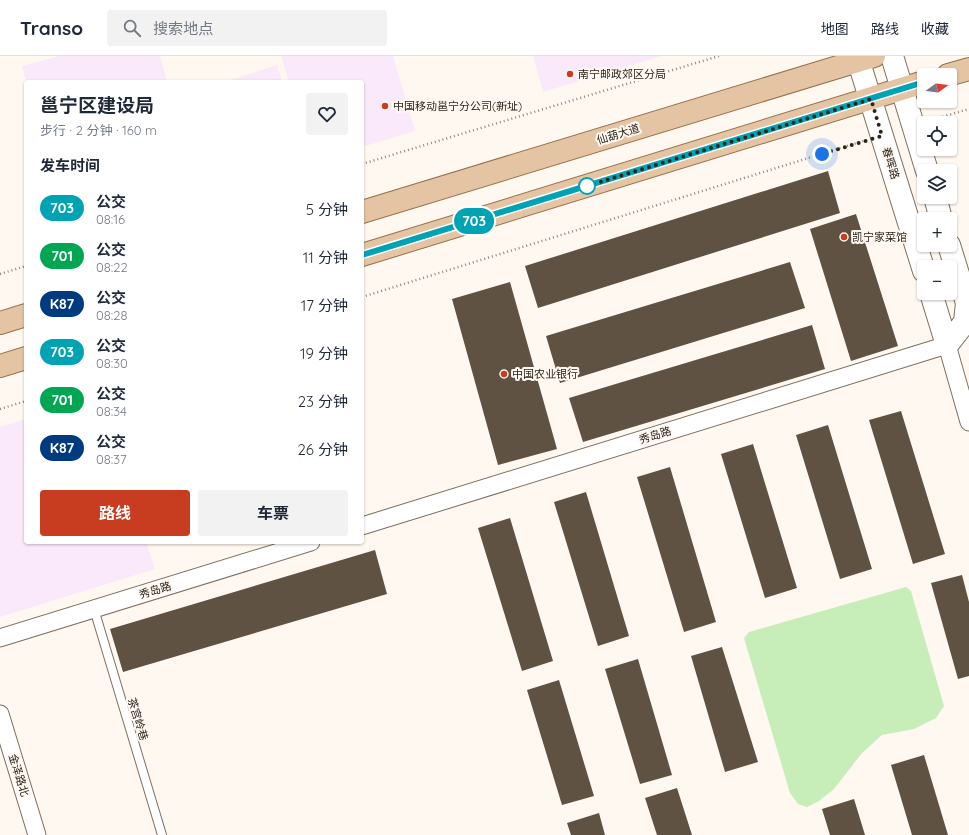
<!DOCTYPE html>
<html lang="zh">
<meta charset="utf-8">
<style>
body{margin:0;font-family:Quicksand,"Noto Sans SC",sans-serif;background:#f2f2f3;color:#1f2937;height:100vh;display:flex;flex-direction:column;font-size:15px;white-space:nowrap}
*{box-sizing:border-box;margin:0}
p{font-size:13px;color:#747a83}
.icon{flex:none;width:22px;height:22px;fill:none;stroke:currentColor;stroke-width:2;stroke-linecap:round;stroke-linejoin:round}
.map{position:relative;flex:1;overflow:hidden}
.side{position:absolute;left:24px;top:24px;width:340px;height:464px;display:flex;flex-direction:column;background:#fff;border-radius:4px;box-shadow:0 1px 3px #0004}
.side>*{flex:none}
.badge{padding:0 8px;border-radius:13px;font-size:14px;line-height:26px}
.needle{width:26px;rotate:75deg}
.tools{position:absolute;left:917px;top:12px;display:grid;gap:8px}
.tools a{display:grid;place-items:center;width:40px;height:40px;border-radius:4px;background:#fff;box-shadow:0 1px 3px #0004;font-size:20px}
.you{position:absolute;width:20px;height:20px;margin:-10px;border:3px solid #fff;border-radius:50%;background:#1a73e8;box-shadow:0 0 0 6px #1a73e833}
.map>.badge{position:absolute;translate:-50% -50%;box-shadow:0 0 0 2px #fff}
h2{padding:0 16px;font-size:15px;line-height:36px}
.round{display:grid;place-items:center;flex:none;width:42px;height:42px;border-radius:4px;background:#f2f2f3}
.overview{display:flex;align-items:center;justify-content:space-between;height:68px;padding:0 16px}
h1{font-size:19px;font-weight:700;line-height:30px}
.button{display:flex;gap:8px;margin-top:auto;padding:8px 16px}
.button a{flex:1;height:46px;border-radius:4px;background:#c83d20;color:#fff;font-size:16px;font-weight:700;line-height:46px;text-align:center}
.button a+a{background:#f2f2f3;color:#1f2937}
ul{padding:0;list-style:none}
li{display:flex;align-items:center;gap:12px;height:48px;padding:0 16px}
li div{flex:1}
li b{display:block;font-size:15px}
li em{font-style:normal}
li .badge{min-width:44px;font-weight:700;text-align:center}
header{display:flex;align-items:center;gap:24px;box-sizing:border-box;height:56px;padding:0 20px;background:#fff;border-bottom:1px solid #e0e1e3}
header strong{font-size:19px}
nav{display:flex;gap:22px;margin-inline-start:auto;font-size:14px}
.search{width:280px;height:36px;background:#f2f2f3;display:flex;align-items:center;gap:10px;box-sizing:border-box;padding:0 14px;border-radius:4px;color:#747a83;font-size:15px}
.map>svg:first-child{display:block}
.commercial{fill:#fae9fb}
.green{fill:#c7eeb8}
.building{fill:#605242}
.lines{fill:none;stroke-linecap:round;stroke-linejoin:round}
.lane-casing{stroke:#7e6f5f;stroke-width:10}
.street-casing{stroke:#7e6f5f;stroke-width:19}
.secondary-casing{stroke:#7e6f5f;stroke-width:24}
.primary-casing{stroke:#97724b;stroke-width:24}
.path{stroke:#8e8780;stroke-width:2.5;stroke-dasharray:1 3;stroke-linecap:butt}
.lane{stroke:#fff;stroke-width:8}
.street{stroke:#fff;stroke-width:17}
.secondary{stroke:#fff;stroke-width:22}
.primary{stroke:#e4c4a2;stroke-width:22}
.line-casing{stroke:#fff;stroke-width:9}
.line{stroke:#00a3b4;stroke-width:6}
.walk{stroke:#2a241d;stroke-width:4;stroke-dasharray:0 7.2}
.poi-dot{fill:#c83d20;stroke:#fff8f0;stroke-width:1.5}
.stop-dot{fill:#fff;stroke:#00a3b4;stroke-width:2}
.labels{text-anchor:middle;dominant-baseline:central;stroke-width:4;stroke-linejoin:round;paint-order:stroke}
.poi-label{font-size:11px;fill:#2a241d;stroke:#fff8f0;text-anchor:start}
.street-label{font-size:11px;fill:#2a241d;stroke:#fff8f0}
</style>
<header>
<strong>Transo</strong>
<div class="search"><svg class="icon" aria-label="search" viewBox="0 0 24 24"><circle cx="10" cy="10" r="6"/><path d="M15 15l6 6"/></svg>搜索地点</div>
<nav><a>地图</a><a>路线</a><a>收藏</a></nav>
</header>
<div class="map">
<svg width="969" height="779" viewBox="0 0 969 779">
<rect width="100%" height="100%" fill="#fff8f0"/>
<path class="commercial" d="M 59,0 L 160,0 L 167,26 L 26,26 L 22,10 Z
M 281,0 L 393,0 L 415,75 L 362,91 L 362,26 L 289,26 Z
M 533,0 L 662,0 L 543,36 Z
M 277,9 L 282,26 L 225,26 Z
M 26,363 L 26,486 L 146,486 L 155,513 L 0,561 L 0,371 Z"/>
<path class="green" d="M 906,531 L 911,535 L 944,650 L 936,662 L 914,673 L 882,679 L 862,697 L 834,733 L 819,745 L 807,751 L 798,748 L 790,737 L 744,582 L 749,576 Z"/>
<path class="building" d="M 828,115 L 840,157 L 538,252 L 525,210 Z
M 856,158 L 898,290 L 851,305 L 810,173 Z
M 790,206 L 805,252 L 560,327 L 546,280 Z
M 510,226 L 557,393 L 498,409 L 452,243 Z
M 812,269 L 825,313 L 583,386 L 569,342 Z
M 901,355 L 945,498 L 913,508 L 869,364 Z
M 828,369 L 872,513 L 840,523 L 796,379 Z
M 753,388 L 797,532 L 765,542 L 721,398 Z
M 670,411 L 716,566 L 684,576 L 637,421 Z
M 586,436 L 629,580 L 598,590 L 554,446 Z
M 510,462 L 553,605 L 522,615 L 478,472 Z
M 375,494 L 387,538 L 123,616 L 110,573 Z
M 962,519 L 969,546 L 969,620 L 958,623 L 931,527 Z
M 722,591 L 758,706 L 725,716 L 691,600 Z
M 638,603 L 672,719 L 640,728 L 605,613 Z
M 559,624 L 594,740 L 562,749 L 527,634 Z
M 924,699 L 948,779 L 912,779 L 891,709 Z
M 677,732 L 692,779 L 657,779 L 645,742 Z
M 854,743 L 865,779 L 830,779 L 822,753 Z
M 599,757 L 605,779 L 571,779 L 567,767 Z"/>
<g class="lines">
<g class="lane-casing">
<path id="lane" d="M 94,553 L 162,779"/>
</g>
<g class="street-casing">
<path id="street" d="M 362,470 L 947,289 L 969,366
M 0,582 L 311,486
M 0,658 L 37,779"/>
</g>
<g class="secondary-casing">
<path id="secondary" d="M 857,0 L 924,215
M 892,0 L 927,115
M 935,141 L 941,163
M 931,237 L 947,289
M 947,289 L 965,266 L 967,247 L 949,189"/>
</g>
<g class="primary-casing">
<path id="primary" d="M 948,19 L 969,13
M 362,156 L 874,0
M 362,199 L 924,26
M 0,267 L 26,259
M 0,310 L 26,302"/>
</g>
<path class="path" d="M 931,64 L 969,53
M 362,108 L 719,0
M 0,218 L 26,210
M 362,241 L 863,85
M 0,353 L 26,345"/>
<use href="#lane" class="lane"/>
<use href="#street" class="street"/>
<use href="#secondary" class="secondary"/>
<use href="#primary" class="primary"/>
</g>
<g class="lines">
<g class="line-casing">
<path id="line" d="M 362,199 L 924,26"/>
</g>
<use href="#line" class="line"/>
<path class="walk" d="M 587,130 L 871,43 L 882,80 L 822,98"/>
</g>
<g class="poi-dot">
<circle cx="570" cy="18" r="4"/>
<circle cx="385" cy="50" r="4"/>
<circle cx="844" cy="181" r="4"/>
<circle cx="504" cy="318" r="4"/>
</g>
<circle class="stop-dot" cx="587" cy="130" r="8"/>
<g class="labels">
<g class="poi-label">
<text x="578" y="18">南宁邮政郊区分局</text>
<text x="393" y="50">中国移动邕宁分公司(新址)</text>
<text x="852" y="181">凯宁家菜馆</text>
<text x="512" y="318">中国农业银行</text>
</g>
<g class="street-label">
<text transform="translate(618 78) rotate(-17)">仙葫大道</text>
<text transform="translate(891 107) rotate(73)">春晖路</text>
<text transform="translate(655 379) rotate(-17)">秀岛路</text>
<text transform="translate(155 534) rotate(-17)">秀岛路</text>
<text transform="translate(138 663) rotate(73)">茶宫岭巷</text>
<text transform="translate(19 719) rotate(73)">金泽路北</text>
</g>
</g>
</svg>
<div class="tools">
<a><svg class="needle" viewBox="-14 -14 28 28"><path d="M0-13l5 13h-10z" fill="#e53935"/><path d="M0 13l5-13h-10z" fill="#747a83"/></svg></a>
<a><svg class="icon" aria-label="locate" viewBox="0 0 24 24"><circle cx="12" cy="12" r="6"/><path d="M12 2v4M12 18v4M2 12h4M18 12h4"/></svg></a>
<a><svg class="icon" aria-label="layers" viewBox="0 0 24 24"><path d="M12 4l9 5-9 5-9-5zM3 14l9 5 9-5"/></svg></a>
<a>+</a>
<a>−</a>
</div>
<div class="you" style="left:822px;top:98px"></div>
<b class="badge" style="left:474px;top:165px;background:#00a3b4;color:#fff">703</b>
<section class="side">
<div class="overview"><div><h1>邕宁区建设局</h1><p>步行 · 2 分钟 · 160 m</p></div><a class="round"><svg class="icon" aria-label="heart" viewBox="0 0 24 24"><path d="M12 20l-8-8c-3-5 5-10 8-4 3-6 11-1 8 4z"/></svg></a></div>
<h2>发车时间</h2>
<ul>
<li><span class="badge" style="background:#00a3b4;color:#fff">703</span><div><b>公交</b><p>08:16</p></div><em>5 分钟</em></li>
<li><span class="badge" style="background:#00a651;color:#fff">701</span><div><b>公交</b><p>08:22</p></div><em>11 分钟</em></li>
<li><span class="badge" style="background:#003b80;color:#fff">K87</span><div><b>公交</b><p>08:28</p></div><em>17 分钟</em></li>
<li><span class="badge" style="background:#00a3b4;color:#fff">703</span><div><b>公交</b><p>08:30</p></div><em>19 分钟</em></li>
<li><span class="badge" style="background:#00a651;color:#fff">701</span><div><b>公交</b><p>08:34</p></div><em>23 分钟</em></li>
<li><span class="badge" style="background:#003b80;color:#fff">K87</span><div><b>公交</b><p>08:37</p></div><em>26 分钟</em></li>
</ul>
<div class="button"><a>路线</a><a>车票</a></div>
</section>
</div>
